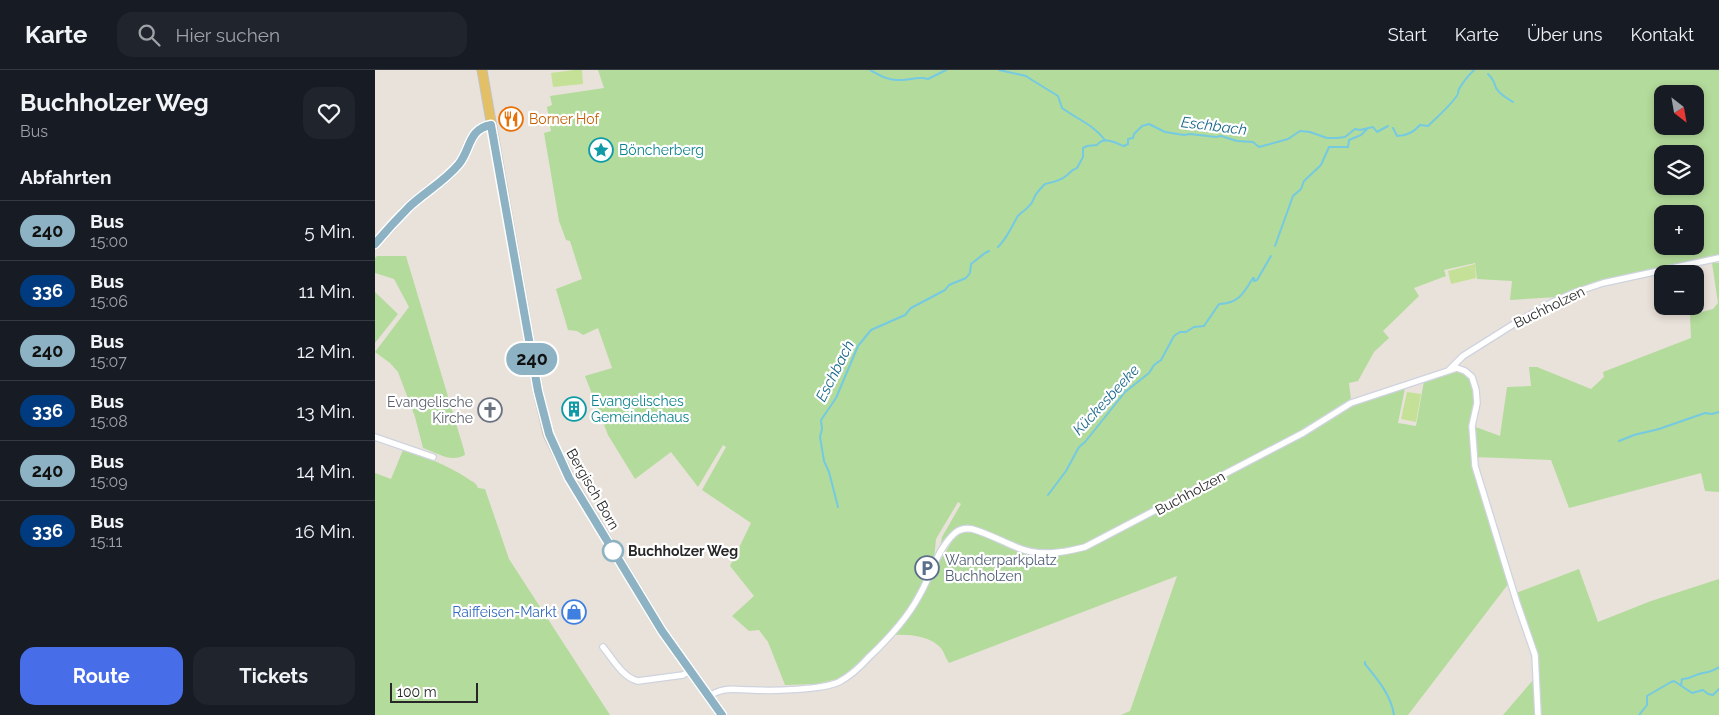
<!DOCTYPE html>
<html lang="de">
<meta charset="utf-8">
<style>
body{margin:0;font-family:Raleway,sans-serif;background:#20242c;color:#f1f3f6;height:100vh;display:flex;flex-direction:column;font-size:19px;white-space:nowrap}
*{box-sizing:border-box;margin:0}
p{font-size:16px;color:#9ea1a6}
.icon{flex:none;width:28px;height:28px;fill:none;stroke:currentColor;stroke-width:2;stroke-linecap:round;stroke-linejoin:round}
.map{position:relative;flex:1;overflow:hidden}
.side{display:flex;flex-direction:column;background:#171b24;width:375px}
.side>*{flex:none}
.badge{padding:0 10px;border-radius:16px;font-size:18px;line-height:32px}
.needle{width:32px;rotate:149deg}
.tools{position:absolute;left:1279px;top:15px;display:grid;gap:10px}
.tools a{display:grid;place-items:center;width:50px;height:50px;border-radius:10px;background:#171b24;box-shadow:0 2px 8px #0003;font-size:25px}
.scale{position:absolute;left:15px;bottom:12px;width:88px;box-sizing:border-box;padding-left:5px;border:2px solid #272727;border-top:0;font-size:14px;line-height:18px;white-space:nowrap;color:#272727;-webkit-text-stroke:4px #fff;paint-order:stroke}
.map>.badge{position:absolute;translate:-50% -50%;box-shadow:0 0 0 2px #fff}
h2{padding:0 20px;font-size:19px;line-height:45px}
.round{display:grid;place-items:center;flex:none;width:52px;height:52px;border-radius:15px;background:#20242c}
.summary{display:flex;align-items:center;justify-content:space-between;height:85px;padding:0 20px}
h1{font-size:24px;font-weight:700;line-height:38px}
.cta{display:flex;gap:10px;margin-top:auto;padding:10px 20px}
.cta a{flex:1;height:58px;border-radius:15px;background:#476de8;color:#fff;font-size:20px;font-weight:700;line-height:58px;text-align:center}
.cta a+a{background:#20242c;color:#f1f3f6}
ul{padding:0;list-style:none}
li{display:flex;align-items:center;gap:15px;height:60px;padding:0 20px;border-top:1px solid #363941}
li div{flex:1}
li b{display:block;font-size:19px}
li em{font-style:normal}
li .badge{min-width:55px;font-weight:700;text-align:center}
header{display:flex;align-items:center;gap:30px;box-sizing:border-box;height:70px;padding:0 25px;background:#171b24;border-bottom:1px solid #363941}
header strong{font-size:24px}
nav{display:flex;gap:28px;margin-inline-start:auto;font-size:18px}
.search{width:350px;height:45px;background:#20242c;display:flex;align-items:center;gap:12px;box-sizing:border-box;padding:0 18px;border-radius:15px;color:#9ea1a6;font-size:19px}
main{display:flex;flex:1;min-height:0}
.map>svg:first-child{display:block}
.green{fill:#b3db9b;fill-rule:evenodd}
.pitch{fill:#c5e197}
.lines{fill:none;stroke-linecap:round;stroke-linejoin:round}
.stream{stroke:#75cae2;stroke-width:2}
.street-casing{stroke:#cfd3df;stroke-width:8}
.primary-casing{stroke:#c3c3c3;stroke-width:11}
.street{stroke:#fff;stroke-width:5.5}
.primary{stroke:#e3bf65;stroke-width:9}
.line-casing{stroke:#fff;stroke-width:11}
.line{stroke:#8db2c3;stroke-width:8}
.stop-dot{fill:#fff;stroke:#8db2c3;stroke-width:2.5}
.labels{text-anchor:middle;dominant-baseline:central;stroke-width:4.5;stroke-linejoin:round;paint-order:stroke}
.food-label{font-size:14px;fill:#c56008;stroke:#fff;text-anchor:start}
.culture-label{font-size:14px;fill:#0d838f;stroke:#fff;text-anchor:start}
.street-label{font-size:14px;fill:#272727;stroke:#fff}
.worship-label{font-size:14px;fill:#5b616d;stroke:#fff;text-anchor:end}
.stop-label{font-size:14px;font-weight:bold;fill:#272727;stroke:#fff;text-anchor:start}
.service-label{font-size:14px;fill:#4e5e75;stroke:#fff;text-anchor:start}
.shop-label{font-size:14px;fill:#366cbe;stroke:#fff;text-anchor:end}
.water-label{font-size:15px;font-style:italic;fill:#19688a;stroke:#fff}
</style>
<header>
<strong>Karte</strong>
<div class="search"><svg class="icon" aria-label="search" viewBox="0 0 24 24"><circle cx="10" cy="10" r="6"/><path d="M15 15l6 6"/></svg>Hier suchen</div>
<nav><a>Start</a><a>Karte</a><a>Über uns</a><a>Kontakt</a></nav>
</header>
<main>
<section class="side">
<div class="summary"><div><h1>Buchholzer Weg</h1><p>Bus</p></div><a class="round"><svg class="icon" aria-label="heart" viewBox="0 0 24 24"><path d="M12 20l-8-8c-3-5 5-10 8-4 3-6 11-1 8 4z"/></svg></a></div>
<h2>Abfahrten</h2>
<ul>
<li><span class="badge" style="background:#8db2c3;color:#111">240</span><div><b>Bus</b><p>15:00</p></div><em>5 Min.</em></li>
<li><span class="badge" style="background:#003b80;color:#fff">336</span><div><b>Bus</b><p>15:06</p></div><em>11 Min.</em></li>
<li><span class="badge" style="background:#8db2c3;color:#111">240</span><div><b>Bus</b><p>15:07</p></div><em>12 Min.</em></li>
<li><span class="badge" style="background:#003b80;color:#fff">336</span><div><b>Bus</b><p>15:08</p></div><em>13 Min.</em></li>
<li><span class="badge" style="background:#8db2c3;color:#111">240</span><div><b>Bus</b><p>15:09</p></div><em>14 Min.</em></li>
<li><span class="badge" style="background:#003b80;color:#fff">336</span><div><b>Bus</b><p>15:11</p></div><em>16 Min.</em></li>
</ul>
<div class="cta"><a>Route</a><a>Tickets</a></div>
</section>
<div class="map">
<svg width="1344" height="645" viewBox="0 0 1344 645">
<rect width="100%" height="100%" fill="#e9e2da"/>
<path class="green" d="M 223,0 L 1344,0 L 1344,185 L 1235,209 L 1207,217 L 1182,227 L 1135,230 L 1137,211 L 1102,209 L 1100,193 L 1069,200 L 1071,206 L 1039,218 L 1044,226 L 1008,261 L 1014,268 L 999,282 L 983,311 L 974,313 L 976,330 L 917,366 L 709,475 C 691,478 674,483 656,479 C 637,476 602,452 587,456 C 577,459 571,471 565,478 L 567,467 L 586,434 L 583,432 L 561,469 L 559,489 L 543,526 L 520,559 L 473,602 L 462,609 L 442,614 L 410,615 L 393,572 L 384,560 L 374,561 L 357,546 L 379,526 L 355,496 L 376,453 L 327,420 L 351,377 L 348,375 L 323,417 L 296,382 L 260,409 L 233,365 L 210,306 L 237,298 L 223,258 L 208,265 L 202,261 L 193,260 L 181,219 L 207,209 L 195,171 L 191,170 L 184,151 L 169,63 L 176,61 L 172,37 L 177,35 L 175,26 L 229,18 ZM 1288,24 L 1320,24 L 1320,56 L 1288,56 ZM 1288,84 L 1320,84 L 1320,116 L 1288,116 ZM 1288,144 L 1320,144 L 1320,176 L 1288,176 Z
M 2,186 L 31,186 L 89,380 L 90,385 C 76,393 62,383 48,378 L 40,347 L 23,302 L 15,293 L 0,282 L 34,237 L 19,209 L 0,203 L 0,188 Z
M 1337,193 L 1344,193 L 1344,422 L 1330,421 L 1326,403 L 1194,438 L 1176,390 L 1100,387 L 1098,356 L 1125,366 L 1132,317 L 1156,316 L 1154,297 L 1162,297 L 1216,319 L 1229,307 L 1228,302 L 1316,268 L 1315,245 L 1338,239 L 1343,233 Z
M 0,222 L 23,244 L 0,273 Z
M 1080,301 L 1084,301 L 1095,307 L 1100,324 L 1096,371 L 1134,513 L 1033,645 L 746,645 L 755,641 L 802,506 L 574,593 C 571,589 569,582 566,578 C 555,566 534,564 519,565 L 546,529 L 564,492 L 578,470 L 587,462 L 592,461 L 606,464 L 651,484 L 663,485 L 711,479 L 815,426 L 978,335 L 1030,318 L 1023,353 L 1041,356 L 1049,311 Z
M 28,380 C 51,387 72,395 92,408 C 97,412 101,412 103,418 L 110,419 L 134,489 L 235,645 L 0,645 L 0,403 L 16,409 Z
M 1204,499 L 1223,552 L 1276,531 L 1344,509 L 1344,645 L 1128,645 L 1159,609 L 1163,609 L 1163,586 L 1141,523 Z"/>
<path class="pitch" d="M 199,0 L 207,0 L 208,14 L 178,17 L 176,3 Z
M 1100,194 L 1101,208 L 1076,214 L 1073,201 Z
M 1032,322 L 1046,324 L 1041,352 L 1026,349 Z"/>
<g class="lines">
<path class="stream" d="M 495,0 C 504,5 514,11 525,10 C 535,10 544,6 553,9 L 571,0
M 624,0 L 651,6 L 657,10 L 683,26 L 687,38 C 702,49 719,55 730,70
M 1113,4 C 1118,9 1119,12 1121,18 C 1125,25 1132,28 1138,32
M 1018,58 L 1022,66 C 1031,66 1039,62 1045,55 L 1053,56 C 1063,46 1073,38 1081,27 C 1086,20 1081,26 1084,19 C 1088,12 1094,5 1099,0
M 900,176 L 918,126 L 926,119 L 929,111 L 946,95 L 954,77 L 973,77 L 974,70 L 986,65 L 993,58
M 623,177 C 632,168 637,157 642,147 C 645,143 651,140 654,136 C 658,133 658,130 660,126 C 662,122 667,117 670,114 C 678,112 685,111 691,106 C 695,103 696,100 702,98 L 708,87 L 708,78 L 712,76 L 722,75 C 729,66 740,73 749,76 L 753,74 L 753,69 L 758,68 L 759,64 L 767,56 L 774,54 L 790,62 L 809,65 L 815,64 L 841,67 L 846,66 L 862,71 L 878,72 L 884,77 L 913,69 L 925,61 L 935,62 L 952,68 L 962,68 L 970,67 L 980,59 L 985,60 L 998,57 L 1002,62 L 1013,56
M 1244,371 L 1259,365 L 1284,359 L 1330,343 L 1337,344 L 1344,342
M 673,425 L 691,401 L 704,377 L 710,372 L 750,322 L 774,303 L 779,295 L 786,290 L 799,266 L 805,262 L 811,262 L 819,257 L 829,256 L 844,234 C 863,234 869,223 878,208 L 879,208 L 879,211 L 882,210 L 896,186
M 463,437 L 454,402 L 449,391 L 445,367 L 447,359 L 446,350 L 461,328 L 483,276 L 496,260 L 530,245 L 536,238 L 570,220 L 574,215 L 591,208 L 595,203 L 596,194 L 610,183 L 614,181
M 990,592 L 990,594 C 1003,610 1016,625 1019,645
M 1306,616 L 1307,609 C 1316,609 1320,604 1328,603 C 1335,602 1338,601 1344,597
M 1264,645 L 1272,635 L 1272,626 L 1296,612 L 1299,611 L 1317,623 L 1328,620 L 1333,624 L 1338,625 L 1344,619"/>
<g class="street-casing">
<path id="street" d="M 1074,300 L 1088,286 L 1142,252 L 1178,232 L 1201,222 L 1228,213 L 1344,188
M 0,367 L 58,387
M 228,577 C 237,588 248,608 263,611 L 308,605 L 314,601
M 333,627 C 348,616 360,620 377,620 C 397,621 447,620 464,612 C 475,606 485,597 493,588 C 512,570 532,549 544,526 C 556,506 562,479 580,463 C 585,459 591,458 597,459 C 612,463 626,471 641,477 C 664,487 687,483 710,477 L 928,363 L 976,333 L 1082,298 L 1090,301 L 1097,307 L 1101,320 L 1102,333 L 1097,356 L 1100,396 L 1142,533 L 1160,585 L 1163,645"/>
</g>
<g class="primary-casing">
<path id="primary" d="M 107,0 L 163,321 L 173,364 L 194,407 L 287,561 L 347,645
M 0,174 C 11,162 22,149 34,137 C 50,122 71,111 84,94 C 96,79 93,59 116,55"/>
</g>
<use href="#street" class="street"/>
<use href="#primary" class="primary"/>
</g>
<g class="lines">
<g class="line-casing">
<path id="line" d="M 0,174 C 11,161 22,149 34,137 C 50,122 70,111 84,94 C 96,79 93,59 116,55 L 163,321 L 174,364 L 194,408 L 287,561 L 347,645"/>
</g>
<use href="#line" class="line"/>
</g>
<defs>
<g id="restaurant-ring" transform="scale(1.25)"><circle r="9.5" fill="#fff" stroke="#e8710a" stroke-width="1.5"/><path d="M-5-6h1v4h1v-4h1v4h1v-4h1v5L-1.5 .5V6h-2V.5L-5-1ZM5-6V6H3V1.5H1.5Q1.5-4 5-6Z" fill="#e8710a"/></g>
<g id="sight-ring" transform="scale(1.25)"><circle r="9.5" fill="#fff" stroke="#0f9aa8" stroke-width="1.5"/><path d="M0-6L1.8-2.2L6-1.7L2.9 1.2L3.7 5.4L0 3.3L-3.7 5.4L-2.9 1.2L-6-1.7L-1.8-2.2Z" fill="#0f9aa8"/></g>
<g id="building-ring" transform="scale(1.25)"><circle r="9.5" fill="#fff" stroke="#0f9aa8" stroke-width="1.5"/><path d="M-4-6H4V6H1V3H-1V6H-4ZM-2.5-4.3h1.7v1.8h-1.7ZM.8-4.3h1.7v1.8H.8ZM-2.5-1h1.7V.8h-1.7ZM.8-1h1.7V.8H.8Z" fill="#0f9aa8"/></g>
<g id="church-ring" transform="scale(1.25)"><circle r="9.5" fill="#fff" stroke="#6b7280" stroke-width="1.5"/><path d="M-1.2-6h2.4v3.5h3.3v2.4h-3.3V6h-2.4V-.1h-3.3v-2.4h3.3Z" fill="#6b7280"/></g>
<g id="parking-ring" transform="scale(1.25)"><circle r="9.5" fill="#fff" stroke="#5c6f8a" stroke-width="1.5"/><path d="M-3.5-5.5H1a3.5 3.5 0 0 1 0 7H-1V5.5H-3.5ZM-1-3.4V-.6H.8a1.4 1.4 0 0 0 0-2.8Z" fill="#5c6f8a"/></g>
<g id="shop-ring" transform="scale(1.25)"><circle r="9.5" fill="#fff" stroke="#3f7fe0" stroke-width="1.5"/><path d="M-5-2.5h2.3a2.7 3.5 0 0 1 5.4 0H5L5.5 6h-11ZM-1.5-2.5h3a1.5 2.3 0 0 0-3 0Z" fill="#3f7fe0"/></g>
</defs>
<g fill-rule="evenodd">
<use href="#restaurant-ring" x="136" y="49"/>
<use href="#sight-ring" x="226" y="80"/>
<use href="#building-ring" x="199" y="339"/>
<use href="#church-ring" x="115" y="340"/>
<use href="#parking-ring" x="552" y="498"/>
<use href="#shop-ring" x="199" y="542"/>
</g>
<circle class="stop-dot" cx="238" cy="481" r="10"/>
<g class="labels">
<g class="food-label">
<text x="154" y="49">Borner Hof</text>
</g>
<g class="culture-label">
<text x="244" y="80">Böncherberg</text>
<text x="216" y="331">Evangelisches<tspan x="216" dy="16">Gemeindehaus</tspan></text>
</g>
<g class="street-label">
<text transform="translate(1174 237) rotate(-26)">Buchholzen</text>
<text transform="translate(218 419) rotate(60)">Bergisch Born</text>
<text transform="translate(815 423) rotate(-28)">Buchholzen</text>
</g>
<g class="worship-label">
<text x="98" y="332">Evangelische<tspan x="98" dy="16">Kirche</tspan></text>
</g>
<g class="stop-label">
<text x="253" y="481">Buchholzer Weg</text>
</g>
<g class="service-label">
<text x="570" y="490">Wanderparkplatz<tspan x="570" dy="16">Buchholzen</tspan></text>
</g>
<g class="shop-label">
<text x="182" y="542">Raiffeisen-Markt</text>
</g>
<g class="water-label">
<text transform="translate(839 56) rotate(7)">Eschbach</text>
<text transform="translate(460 301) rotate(-63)">Eschbach</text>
<text transform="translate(731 330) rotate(-47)">Kückesbeeke</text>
</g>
</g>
</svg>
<div class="tools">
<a><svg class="needle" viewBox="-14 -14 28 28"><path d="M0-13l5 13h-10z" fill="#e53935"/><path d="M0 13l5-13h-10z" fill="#9ea1a6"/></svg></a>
<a><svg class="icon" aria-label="layers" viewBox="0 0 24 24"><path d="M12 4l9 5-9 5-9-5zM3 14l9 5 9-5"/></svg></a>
<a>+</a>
<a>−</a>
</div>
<div class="scale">100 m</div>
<b class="badge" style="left:157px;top:289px;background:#8db2c3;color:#111">240</b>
</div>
</main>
